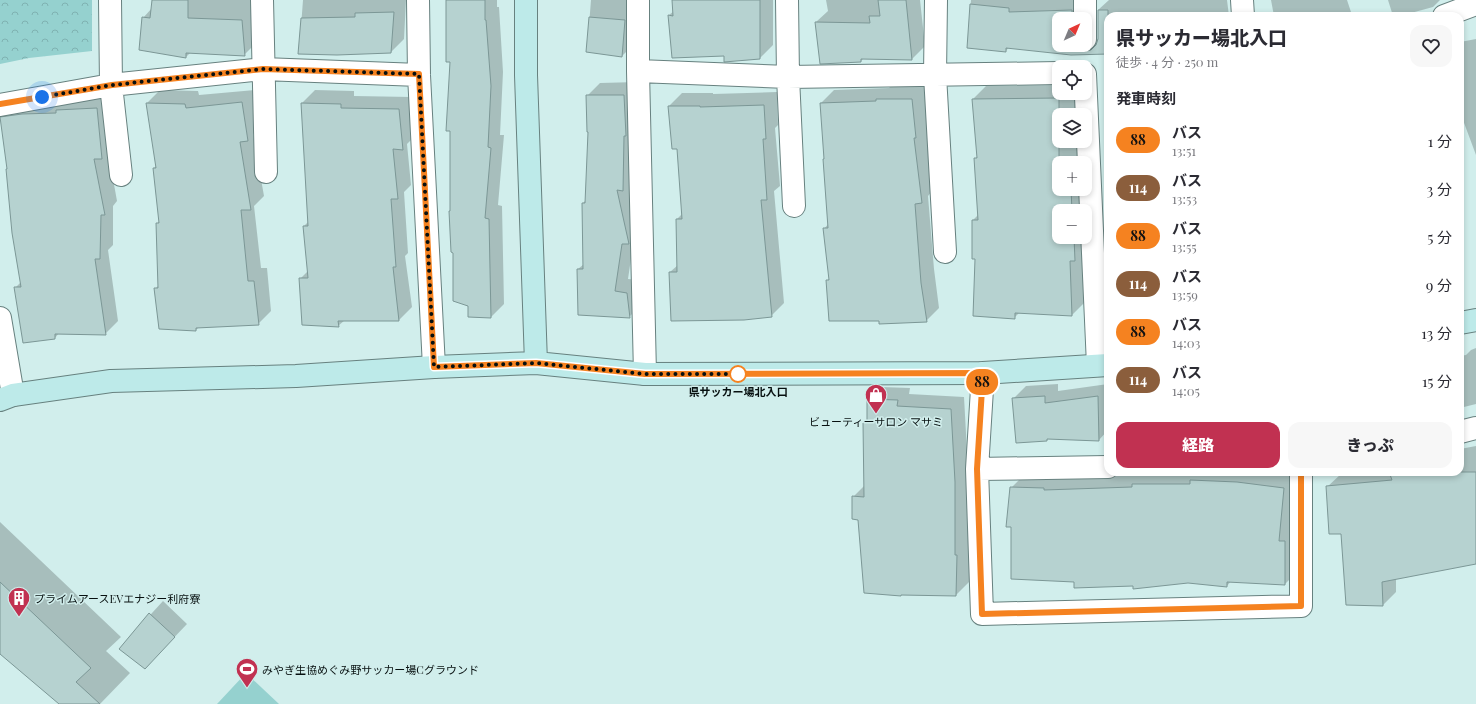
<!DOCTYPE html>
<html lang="ja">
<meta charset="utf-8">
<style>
body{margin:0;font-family:"Playfair Display","Noto Sans JP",serif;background:#f7f7f7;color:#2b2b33;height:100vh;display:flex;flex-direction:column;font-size:15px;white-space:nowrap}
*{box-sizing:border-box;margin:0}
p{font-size:13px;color:#7c7c81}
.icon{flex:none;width:22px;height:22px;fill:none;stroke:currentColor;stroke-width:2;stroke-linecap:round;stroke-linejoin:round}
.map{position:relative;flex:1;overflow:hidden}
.side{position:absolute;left:1104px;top:12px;width:360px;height:464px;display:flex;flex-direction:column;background:#fff;border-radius:12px;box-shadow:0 2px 6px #0003}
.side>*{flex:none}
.badge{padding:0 8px;border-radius:13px;font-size:14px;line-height:26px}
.needle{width:26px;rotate:44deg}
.tools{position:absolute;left:1052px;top:12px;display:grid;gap:8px}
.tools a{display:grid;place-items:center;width:40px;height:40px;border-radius:8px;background:#fff;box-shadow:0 2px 6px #0003;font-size:20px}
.you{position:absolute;width:20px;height:20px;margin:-10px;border:3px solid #fff;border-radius:50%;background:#1a73e8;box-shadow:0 0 0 6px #1a73e833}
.map>.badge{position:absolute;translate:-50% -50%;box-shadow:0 0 0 2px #fff}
h2{padding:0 12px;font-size:15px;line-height:36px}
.round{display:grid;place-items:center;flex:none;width:42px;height:42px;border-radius:12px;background:#f7f7f7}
.summary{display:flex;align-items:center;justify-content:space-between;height:68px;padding:0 12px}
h1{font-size:19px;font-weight:800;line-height:30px}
.primary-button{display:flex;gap:8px;margin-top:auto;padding:8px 12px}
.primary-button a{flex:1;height:46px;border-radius:12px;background:#c13151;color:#fff;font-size:16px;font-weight:800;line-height:46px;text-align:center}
.primary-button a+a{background:#f7f7f7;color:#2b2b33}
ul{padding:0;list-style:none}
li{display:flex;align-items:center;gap:12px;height:48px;padding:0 12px}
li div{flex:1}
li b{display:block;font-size:15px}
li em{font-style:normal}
li .badge{min-width:44px;font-weight:700;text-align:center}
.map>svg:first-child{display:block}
.forest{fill:url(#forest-crowns)}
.pitch{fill:#95d1cf}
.shadow{fill:#0003;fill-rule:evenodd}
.building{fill:#b6d2d0;stroke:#7c9796}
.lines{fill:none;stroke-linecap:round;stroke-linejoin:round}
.street-casing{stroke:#67817f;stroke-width:24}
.secondary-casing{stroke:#67817f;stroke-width:24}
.street{stroke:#fff;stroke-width:22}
.secondary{stroke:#bdeae9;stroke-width:22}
.line-casing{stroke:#fff;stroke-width:9}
.line{stroke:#f58220;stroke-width:6}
.walk{stroke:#071010;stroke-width:4;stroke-dasharray:0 7.2}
.stop-dot{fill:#fff;stroke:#f58220;stroke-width:2}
.labels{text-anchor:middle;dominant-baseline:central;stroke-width:3;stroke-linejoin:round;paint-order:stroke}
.stop-label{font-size:11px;font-weight:bold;fill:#071010;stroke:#d1eeec}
.poi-label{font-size:11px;fill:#071010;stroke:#d1eeec;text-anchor:start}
</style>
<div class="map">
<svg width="1476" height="704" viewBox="0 0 1476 704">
<defs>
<pattern id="forest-crowns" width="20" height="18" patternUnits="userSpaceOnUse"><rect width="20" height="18" fill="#95d1cf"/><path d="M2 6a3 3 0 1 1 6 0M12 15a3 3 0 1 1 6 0" fill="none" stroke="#7fb2b1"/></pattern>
</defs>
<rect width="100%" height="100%" fill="#d1eeec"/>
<path class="forest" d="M 0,0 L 92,0 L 92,51 L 29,58 L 0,64 Z"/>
<path class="pitch" d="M 246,673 L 279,704 L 217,704 Z"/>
<path class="shadow" d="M 153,0 L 254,0 L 257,42 L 244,55 L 191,52 L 186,57 L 143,18 L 152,8 Z
M 303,0 L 406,0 L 404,39 L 391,52 L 299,53 Z
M 447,0 L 497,0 L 497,7 L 499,7 L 503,72 L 500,135 L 504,135 L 498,205 L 502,206 L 504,304 L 491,317 L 451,61 Z
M 591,0 L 629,0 L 635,43 L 622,56 L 587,51 Z
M 673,0 L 773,0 L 773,45 L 760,58 L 725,55 L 669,15 L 674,11 Z
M 826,0 L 920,0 L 925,46 L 912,59 L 864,58 L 861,61 L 821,63 L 816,22 L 828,11 Z
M 971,0 L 1085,0 L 1092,37 L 1098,39 L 1098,10 L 1109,0 L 1227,0 L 1229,16 L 1108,16 L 1108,53 L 1009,47 L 1006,51 L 968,47 ZM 1059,19 L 1085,19 L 1085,45 L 1059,45 Z
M 1271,0 L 1347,0 L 1351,12 L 1347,16 L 1274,16 Z
M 1388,0 L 1440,0 L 1433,7 L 1400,16 L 1393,16 Z
M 1476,39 L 1476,155 L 1460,112 L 1460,109 L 1462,107 L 1460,103 L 1460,42 Z
M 637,82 L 634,238 L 628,279 L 640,280 L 642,304 L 629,317 L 578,269 L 584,264 L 583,203 L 586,200 L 589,131 L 587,96 L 600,83 Z
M 1059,85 L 1059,93 L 1079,93 L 1080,115 L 1059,115 L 1059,141 L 1082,141 L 1083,163 L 1059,163 L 1059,189 L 1084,189 L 1085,204 L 1087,204 L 1087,247 L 1083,251 L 1085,302 L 1072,315 L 1020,312 L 1014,318 L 974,315 L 976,258 L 973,258 L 973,220 L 978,215 L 975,159 L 978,156 L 973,99 L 986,86 ZM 1059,211 L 1085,211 L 1085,237 L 1059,237 Z
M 925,86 L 929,124 L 927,126 L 934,189 L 928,196 L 934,269 L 939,308 L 926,321 L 880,320 L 827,281 L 830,278 L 824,229 L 829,223 L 824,159 L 825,158 L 821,103 L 834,90 L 889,88 L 890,87 Z
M 160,90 L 198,91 L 199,95 L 255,90 L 260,127 L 253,134 L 264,196 L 254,206 L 261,268 L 267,268 L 271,311 L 258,324 L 199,327 L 196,330 L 159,328 L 155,289 L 159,285 L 157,224 L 160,220 L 154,168 L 157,165 L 147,103 Z
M 315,90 L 354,91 L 354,96 L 412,97 L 415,136 L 407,144 L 411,185 L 404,192 L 408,253 L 405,256 L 412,307 L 399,320 L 345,320 L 338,326 L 300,279 L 308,271 L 304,226 L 309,221 L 302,103 Z
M 777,92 L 778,125 L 775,128 L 780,186 L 774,191 L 784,303 L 771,316 L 670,272 L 678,265 L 677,219 L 683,213 L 678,148 L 669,106 L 682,93 L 713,93 L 713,94 Z
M 110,96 L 108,151 L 117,201 L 113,206 L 113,245 L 108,250 L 118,321 L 105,334 L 59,333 L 55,338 L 15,288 L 21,282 L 8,168 L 1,117 L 14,104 Z
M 1476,348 L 1476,404 L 1460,408 L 1460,356 L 1466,355 L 1471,350 Z
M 1058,384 L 1058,391 L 1108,384 L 1108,430 L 1099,440 L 1049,438 L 1047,440 L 1013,399 L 1026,386 Z
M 881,387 L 910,388 L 909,394 L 964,397 L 968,469 L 968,543 L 970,543 L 969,582 L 956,595 L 859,519 L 853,497 L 865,485 L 864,423 L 868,419 L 868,399 Z
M 1476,446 L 1476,557 L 1396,579 L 1396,592 L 1383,605 L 1347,604 L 1342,533 L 1327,487 L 1341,474 L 1358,472 L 1460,472 L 1460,449 Z
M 1145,472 L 1270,472 L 1296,475 L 1298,571 L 1285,584 L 1231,581 L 1227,586 L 1188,582 L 1134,585 L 1075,581 L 1011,488 L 1024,475 L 1057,478 L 1143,475 Z
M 0,522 L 121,637 L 106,651 L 130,673 L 100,704 L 60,704 L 0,652 Z
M 163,601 L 187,624 L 145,668 L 120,648 Z"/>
<path class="building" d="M 152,0 L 188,0 L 188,18 L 242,20 L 245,56 L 186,53 L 186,58 L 139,50 L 142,17 L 150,18 Z
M 446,0 L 485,0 L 485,20 L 486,20 L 491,86 L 488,147 L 491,148 L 485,218 L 489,219 L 491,318 L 468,317 L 468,306 L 453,301 L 453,253 L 451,252 L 449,211 L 450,211 L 450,131 L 446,131 L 450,62 L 446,62 Z
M 672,0 L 760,0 L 760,59 L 724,62 L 724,56 L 672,58 L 668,15 L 673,16 Z
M 878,0 L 906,0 L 912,60 L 861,59 L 861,62 L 820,64 L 815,22 L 870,23 L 869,16 L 880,16 Z
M 970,4 L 1009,8 L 1009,12 L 1072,10 L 1072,19 L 1059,19 L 1059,45 L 1074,45 L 1078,50 L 1085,51 L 1091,50 L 1096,45 L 1098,39 L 1098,10 L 1108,10 L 1108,54 L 1071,55 L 1006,48 L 1006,52 L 967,48 Z
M 394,12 L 391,53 L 337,55 L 298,54 L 301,18 L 355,17 L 355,13 Z
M 589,17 L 625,20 L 622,57 L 586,52 Z
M 586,95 L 624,95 L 626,136 L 624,136 L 623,191 L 617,190 L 629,244 L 622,244 L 615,291 L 627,293 L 630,318 L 578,315 L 577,269 L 583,269 L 582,203 L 585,203 L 588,132 L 587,132 Z
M 1059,98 L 1059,158 L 1069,158 L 1070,163 L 1059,163 L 1059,189 L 1071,189 L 1072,211 L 1059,211 L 1059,237 L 1074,237 L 1075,261 L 1070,261 L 1072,316 L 1015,313 L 1015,319 L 973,316 L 975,259 L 972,259 L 972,220 L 978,220 L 974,158 L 977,158 L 972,99 Z
M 876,99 L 912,99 L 916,138 L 914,138 L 922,203 L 915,204 L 921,283 L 927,322 L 879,324 L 879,321 L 829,321 L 826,280 L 829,280 L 823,228 L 828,228 L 823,159 L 824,159 L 820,103 L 876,101 Z
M 242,102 L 248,141 L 240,142 L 251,210 L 241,210 L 248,281 L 254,281 L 259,325 L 196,328 L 196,331 L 159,329 L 154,288 L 158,288 L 156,223 L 159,223 L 153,168 L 156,168 L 146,103 L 185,104 L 186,108 Z
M 301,103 L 341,104 L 341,108 L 399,109 L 403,150 L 393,149 L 398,199 L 391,199 L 396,267 L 393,267 L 399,321 L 338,321 L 339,327 L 302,325 L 299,278 L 308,278 L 303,226 L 308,226 Z
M 764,105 L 766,139 L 763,139 L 767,200 L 761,200 L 772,317 L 744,320 L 671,321 L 669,272 L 677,272 L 676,219 L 682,219 L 677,149 L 672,149 L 668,106 L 700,106 L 700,107 Z
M 97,108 L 102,159 L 94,159 L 105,215 L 101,215 L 100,259 L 95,259 L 106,335 L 55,334 L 55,339 L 23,343 L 14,287 L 21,287 L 12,233 L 6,169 L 7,169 L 0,117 L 22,114 L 56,113 L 56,110 Z
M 1045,396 L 1045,403 L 1098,396 L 1099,441 L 1047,439 L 1047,441 L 1016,443 L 1012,398 Z
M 867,399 L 898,400 L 897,406 L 951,409 L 955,482 L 955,555 L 957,555 L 956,596 L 901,595 L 901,596 L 864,593 L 858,520 L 852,519 L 852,496 L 864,497 L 863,423 L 867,422 Z
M 1389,472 L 1476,472 L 1476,564 L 1382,582 L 1383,606 L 1346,605 L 1341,534 L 1329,534 L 1326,486 L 1392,480 Z
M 1190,480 L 1237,482 L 1284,488 L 1279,541 L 1285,541 L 1285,585 L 1227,582 L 1227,587 L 1188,583 L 1133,589 L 1133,586 L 1074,588 L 1074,582 L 1011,579 L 1011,527 L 1006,527 L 1010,487 L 1044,488 L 1044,490 L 1132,487 L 1132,484 L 1190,484 Z
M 0,582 L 91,668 L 76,682 L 100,704 L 59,704 L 0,654 Z
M 149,613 L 175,637 L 145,669 L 119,649 Z"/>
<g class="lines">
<g class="street-casing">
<path id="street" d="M 110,0 L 111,85 L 121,175
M 262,0 L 266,172
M 418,0 L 419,75 L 434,367
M 638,0 L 638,71 L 645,374
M 787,0 L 788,77 L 794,206
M 936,0 L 935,75 L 945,252
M 1242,0 L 1243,16
M 1444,16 L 1476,4
M 1085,39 L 1085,0
M 638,71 L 788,77 L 1059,73
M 1085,74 L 1098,365
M 0,105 L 111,85 L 263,69 L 419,75
M 0,318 L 13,395
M 983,373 L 977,469 L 982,614 L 1301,606 L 1301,472
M 1460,432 L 1476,428
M 977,469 L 1108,467"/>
</g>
<g class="secondary-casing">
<path id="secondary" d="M 526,0 L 526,75 L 536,363
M 1460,323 L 1476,320
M 0,400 L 13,395 L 111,381 L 296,376 L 434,367 L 536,363 L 645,374 L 983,373 L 1108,365"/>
</g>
<use href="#street" class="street"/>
<use href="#secondary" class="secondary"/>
</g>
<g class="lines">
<g class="line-casing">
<path id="line" d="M 0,104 L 112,85 L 263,69 L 419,74 L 434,367 L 536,363 L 645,374 L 983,373 L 977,469 L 982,614 L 1301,606 L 1301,472"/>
</g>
<use href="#line" class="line"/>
<path class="walk" d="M 42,97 L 112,85 L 263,69 L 419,74 L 434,367 L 536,363 L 645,374 L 738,374"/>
</g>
<defs>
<g id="shop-pin" transform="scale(1.15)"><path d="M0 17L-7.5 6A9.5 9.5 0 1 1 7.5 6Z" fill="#c13151" stroke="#d1eeec"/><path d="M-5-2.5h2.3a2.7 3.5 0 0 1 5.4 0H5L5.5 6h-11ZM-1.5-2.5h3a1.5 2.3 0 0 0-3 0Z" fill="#fff"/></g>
<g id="building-pin" transform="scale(1.15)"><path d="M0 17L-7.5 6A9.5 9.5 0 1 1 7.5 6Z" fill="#c13151" stroke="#d1eeec"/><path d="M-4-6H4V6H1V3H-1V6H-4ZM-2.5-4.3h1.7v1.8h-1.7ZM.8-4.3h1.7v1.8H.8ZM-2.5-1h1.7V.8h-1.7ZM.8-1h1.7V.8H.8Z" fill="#fff"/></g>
<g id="stadium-pin" transform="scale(1.15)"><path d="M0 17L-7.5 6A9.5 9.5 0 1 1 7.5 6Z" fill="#c13151" stroke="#d1eeec"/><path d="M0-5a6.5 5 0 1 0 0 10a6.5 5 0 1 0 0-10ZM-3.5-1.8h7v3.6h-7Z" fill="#fff"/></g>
</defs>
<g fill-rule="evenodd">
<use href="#shop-pin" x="876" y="395"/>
<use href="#building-pin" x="19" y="598"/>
<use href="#stadium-pin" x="247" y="669"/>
</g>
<circle class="stop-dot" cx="738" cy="374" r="8"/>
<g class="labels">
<g class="stop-label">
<text x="738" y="391">県サッカー場北入口</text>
</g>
<g class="poi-label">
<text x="876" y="421" text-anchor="middle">ビューティーサロン マサミ</text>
<text x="34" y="598">プライムアースEVエナジー利府寮</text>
<text x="262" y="669">みやぎ生協めぐみ野サッカー場Cグラウンド</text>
</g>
</g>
</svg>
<div class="tools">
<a><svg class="needle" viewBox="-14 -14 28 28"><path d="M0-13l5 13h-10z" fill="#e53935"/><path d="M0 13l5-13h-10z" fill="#7c7c81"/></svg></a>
<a><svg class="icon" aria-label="locate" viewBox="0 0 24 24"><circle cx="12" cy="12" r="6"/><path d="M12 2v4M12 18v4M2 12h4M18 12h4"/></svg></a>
<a><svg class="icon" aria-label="layers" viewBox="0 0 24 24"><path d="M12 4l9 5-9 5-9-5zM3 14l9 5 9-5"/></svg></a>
<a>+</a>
<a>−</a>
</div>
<div class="you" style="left:42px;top:97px"></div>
<b class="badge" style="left:982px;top:382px;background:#f58220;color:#111">88</b>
<section class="side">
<div class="summary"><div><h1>県サッカー場北入口</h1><p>徒歩 · 4 分 · 250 m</p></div><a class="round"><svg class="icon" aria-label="heart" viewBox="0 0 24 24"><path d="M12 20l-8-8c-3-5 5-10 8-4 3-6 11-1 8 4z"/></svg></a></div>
<h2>発車時刻</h2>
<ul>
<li><span class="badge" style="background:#f58220;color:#111">88</span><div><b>バス</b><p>13:51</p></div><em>1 分</em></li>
<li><span class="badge" style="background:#8b5e3c;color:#fff">114</span><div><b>バス</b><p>13:53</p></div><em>3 分</em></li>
<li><span class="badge" style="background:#f58220;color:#111">88</span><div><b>バス</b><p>13:55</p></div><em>5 分</em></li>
<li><span class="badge" style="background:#8b5e3c;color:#fff">114</span><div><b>バス</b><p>13:59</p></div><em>9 分</em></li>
<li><span class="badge" style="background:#f58220;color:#111">88</span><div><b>バス</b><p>14:03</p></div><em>13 分</em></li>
<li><span class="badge" style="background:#8b5e3c;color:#fff">114</span><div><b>バス</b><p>14:05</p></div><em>15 分</em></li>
</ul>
<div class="primary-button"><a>経路</a><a>きっぷ</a></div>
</section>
</div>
